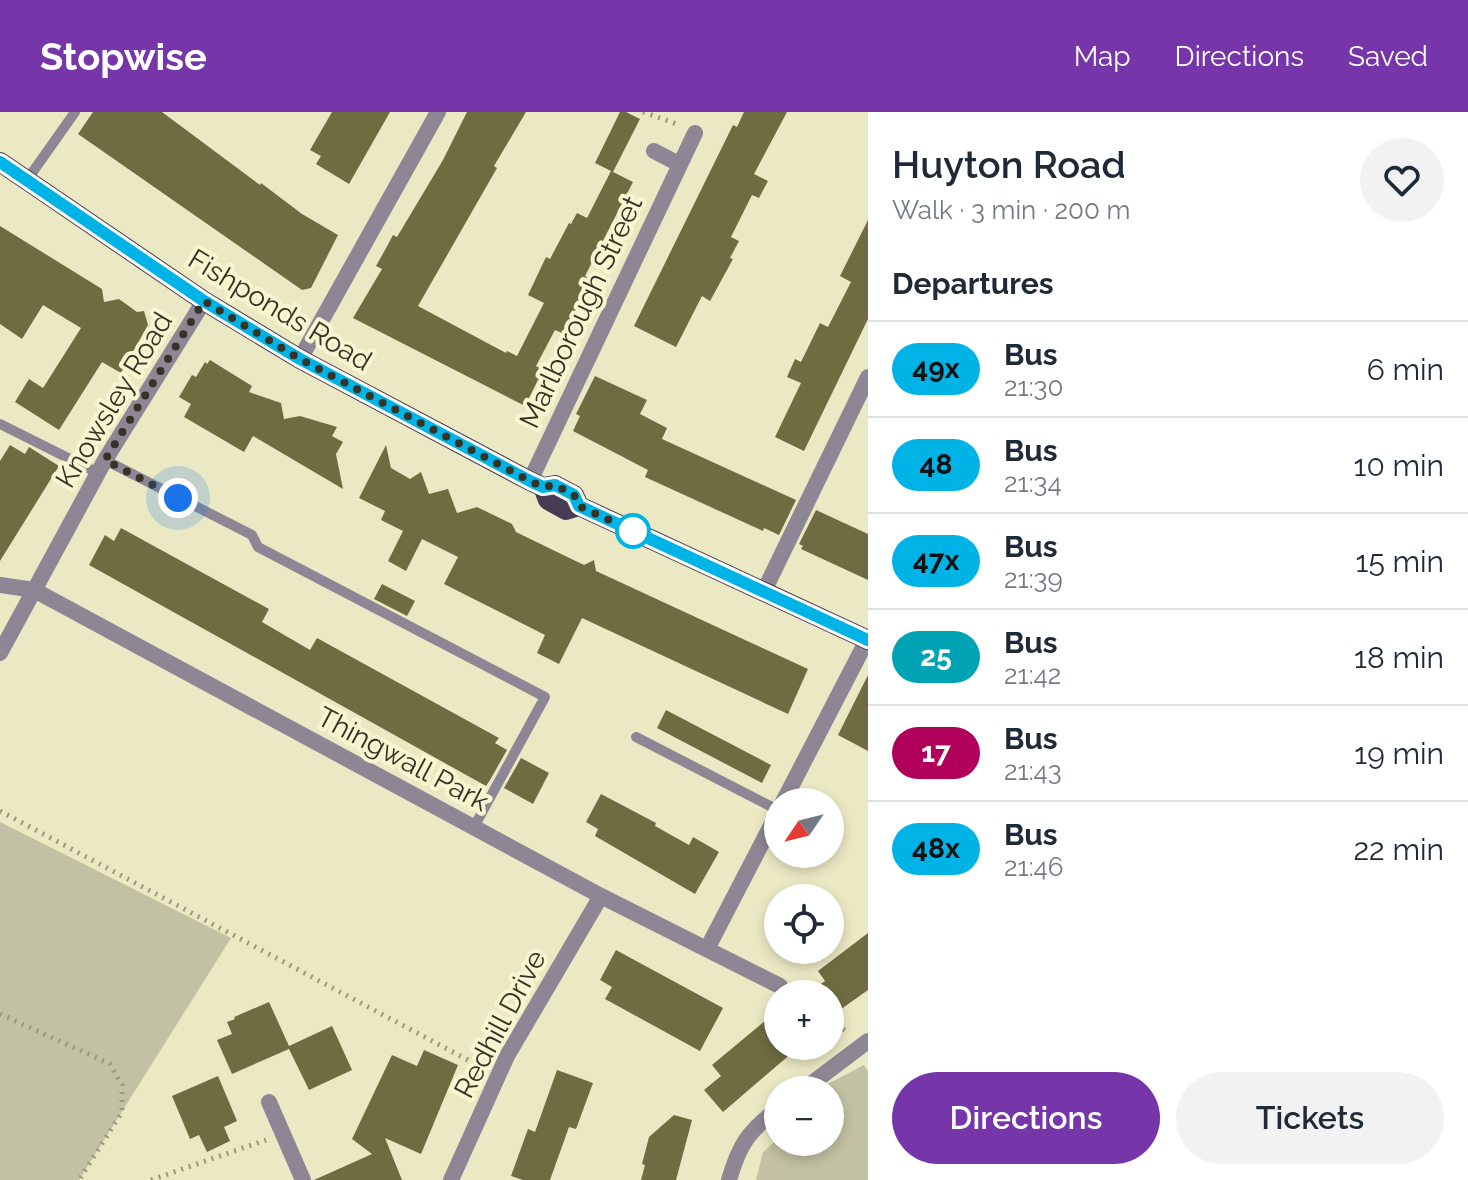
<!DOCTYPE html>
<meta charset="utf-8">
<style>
body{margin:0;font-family:Raleway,sans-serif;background:#f2f2f3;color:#1f2937;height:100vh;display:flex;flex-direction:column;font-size:30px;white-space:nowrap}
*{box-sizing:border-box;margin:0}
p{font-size:26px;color:#747a83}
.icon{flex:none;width:44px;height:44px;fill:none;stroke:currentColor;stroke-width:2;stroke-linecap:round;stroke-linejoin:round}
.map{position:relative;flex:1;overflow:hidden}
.panel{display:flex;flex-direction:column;background:#fff;width:600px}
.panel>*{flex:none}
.badge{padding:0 16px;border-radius:26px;font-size:28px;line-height:52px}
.needle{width:52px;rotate:235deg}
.tools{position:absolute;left:764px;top:676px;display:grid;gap:16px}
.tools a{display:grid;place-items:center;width:80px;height:80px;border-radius:50%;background:#fff;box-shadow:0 4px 12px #0003;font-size:40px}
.you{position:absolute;width:40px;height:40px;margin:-20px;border:6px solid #fff;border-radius:50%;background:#1a73e8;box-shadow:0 0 0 12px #1a73e833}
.map>.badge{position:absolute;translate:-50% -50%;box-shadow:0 0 0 4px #fff}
h2{padding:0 24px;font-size:30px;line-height:72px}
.round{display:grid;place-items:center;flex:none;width:84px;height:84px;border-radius:42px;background:#f2f2f3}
.summary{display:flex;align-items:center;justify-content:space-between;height:136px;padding:0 24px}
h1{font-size:38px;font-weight:600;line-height:60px}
.primary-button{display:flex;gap:16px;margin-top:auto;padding:16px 24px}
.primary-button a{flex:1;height:92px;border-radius:48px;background:#7636aa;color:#fff;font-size:32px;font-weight:600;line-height:92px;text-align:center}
.primary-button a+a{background:#f2f2f3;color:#1f2937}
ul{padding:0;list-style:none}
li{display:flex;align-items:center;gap:24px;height:96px;padding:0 24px;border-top:2px solid #e0e1e3}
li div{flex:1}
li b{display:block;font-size:30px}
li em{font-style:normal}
li .badge{min-width:88px;font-weight:700;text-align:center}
header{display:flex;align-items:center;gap:48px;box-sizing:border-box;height:112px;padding:0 40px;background:#7636aa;color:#fff}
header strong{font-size:38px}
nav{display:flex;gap:44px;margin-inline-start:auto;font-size:28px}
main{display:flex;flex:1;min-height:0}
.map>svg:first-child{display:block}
.green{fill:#c3c1a3}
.building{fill:#706c41}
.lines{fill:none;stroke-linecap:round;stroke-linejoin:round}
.path{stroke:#9b997e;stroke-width:5;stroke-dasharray:2 6;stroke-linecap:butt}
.lane{stroke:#8d8795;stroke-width:10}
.street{stroke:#8d8795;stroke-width:16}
.primary{stroke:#463c53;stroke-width:20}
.line-casing{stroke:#fff;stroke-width:18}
.line{stroke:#00b3e6;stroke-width:12}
.walk{stroke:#343325;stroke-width:8;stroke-dasharray:0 14.4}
.stop-dot{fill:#fff;stroke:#00b3e6;stroke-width:4}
.labels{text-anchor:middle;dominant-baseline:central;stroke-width:8;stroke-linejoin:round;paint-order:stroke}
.street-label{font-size:28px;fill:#343325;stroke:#f8f6d1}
</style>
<header>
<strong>Stopwise</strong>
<nav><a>Map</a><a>Directions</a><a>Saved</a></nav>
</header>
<main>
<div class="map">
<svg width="868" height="1068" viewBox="0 0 868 1068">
<rect width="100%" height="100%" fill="#ebe9c4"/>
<path class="green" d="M 0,710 L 231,826 L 79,1068 L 0,1068 Z
M 864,953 L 868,959 L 868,1068 L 756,1068 L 763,1040 L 778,1027 L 778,1030 L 830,1030 L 830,978 L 816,978 Z"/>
<path class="building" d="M 93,0 L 162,0 L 260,73 L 261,71 L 302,102 L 338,123 L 311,176 L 302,178 L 78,22 Z
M 332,0 L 390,0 L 349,72 L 316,52 L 321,44 L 310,38 Z
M 467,0 L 526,0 L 494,54 L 497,56 L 418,194 L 506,241 L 507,239 L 517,244 L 544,191 L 528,183 L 546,145 L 550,147 L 569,111 L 571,112 L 577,101 L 587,106 L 611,59 L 633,70 L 585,164 L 591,167 L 564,222 L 555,218 L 536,254 L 543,258 L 525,294 L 353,206 L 382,157 L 376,154 L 385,138 L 393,123 L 397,125 L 443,48 Z
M 620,0 L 626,0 L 640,7 L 613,60 L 595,51 Z
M 744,0 L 787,0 L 754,62 L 768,69 L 759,86 L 752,83 L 731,125 L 739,129 L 730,146 L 733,147 L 710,189 L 702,184 L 676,235 L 634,214 L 733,13 L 737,15 Z
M 868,108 L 868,207 L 804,339 L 775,325 L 801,271 L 787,265 L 795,247 L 801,250 L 820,211 L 828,215 L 851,170 L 840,164 Z
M 0,114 L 102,177 L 104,190 L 119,187 L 137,200 L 144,199 L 148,213 L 121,261 L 102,250 L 59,318 L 15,290 L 29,267 L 43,276 L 81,216 L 43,193 L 22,227 L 0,212 Z
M 210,248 L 252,274 L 249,280 L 281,291 L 284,307 L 300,304 L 337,315 L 332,324 L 343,330 L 336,342 L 343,377 L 253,324 L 244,340 L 184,305 L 191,292 L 179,285 L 192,263 L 196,265 L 205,250 L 207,252 Z
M 595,264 L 647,288 L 640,302 L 667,316 L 662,327 L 796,388 L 779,423 L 764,416 L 763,419 L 645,365 L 648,358 L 573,319 L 580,304 L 576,302 Z
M 10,333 L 25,342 L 29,335 L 59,354 L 0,449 L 0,349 Z
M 386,333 L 391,356 L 410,367 L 421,360 L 429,382 L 448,377 L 457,401 L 477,395 L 512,412 L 516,420 L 557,440 L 584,453 L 594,448 L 596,459 L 808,557 L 788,602 L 582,506 L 559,552 L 537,541 L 545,523 L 444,472 L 458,445 L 422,427 L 406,459 L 388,449 L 403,419 L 381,408 L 385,399 L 359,386 Z
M 816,398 L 868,422 L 868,468 L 801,437 L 803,434 L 799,432 Z
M 121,416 L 269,497 L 262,510 L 310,538 L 317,526 L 499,626 L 495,631 L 507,638 L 490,668 L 486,674 L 89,453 L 105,423 L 114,429 Z
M 382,472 L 415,489 L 407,504 L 374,487 Z
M 868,563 L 868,639 L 838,623 Z
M 666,598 L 771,653 L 762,671 L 657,616 Z
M 521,646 L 549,661 L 533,692 L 504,676 Z
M 601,682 L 656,711 L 655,714 L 689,733 L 693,725 L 719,740 L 695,782 L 595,724 L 598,717 L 586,710 Z
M 868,821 L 868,878 L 830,905 L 830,882 L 806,882 L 825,869 L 818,859 Z
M 616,838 L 723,896 L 700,939 L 605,887 L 612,875 L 600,868 Z
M 269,890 L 289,934 L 332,914 L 352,958 L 309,978 L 289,937 L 232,962 L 217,928 L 232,922 L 227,910 L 235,907 L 234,905 Z
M 778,898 L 778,934 L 800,934 L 723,1000 L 704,978 L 721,964 L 712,953 Z
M 424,938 L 458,953 L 421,1042 L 385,1026 L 402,1068 L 314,1068 L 372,1042 L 352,1027 L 392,943 L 417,954 Z
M 557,958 L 593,971 L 576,1017 L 569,1015 L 550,1068 L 523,1068 L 511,1064 L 528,1017 L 535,1020 Z
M 218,964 L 237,1009 L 224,1015 L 230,1029 L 207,1040 L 199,1023 L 190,1027 L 172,984 Z
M 674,1003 L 692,1008 L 676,1068 L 641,1068 L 645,1053 L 642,1052 L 649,1025 Z"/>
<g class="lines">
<path class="path" d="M 643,0 L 680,13
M 0,699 L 483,956
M 0,902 L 110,952 L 122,973 L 122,1000 L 79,1068
M 830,908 L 849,921
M 151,1068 L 266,1028"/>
<path class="lane" d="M 27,68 L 75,0
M 0,312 L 98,361
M 105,348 L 252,423 L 258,435 L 545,585 L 474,715
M 636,625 L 778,698"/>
<path class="street" d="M 654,39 L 679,52
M 300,247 L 438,0
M 530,369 L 695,21
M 0,473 L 34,478 L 601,784 L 780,874
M 764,479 L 868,265
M 0,541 L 105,348 L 204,189
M 783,690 L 867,528
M 707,837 L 778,700
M 803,978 L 868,929
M 269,990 L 303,1068
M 451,1068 L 507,944 L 601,784
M 729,1068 C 739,1033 749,1018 778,997"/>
<path class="primary" d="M 0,50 L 204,189 L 300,247 L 530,369 L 543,375 L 555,373 L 574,383 L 579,394
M 543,375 L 548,388 L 566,398 L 579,394 L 868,528"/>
</g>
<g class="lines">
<g class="line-casing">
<path id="line" d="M 0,50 L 204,189 L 300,247 L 530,369 L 543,375 L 555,373 L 574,383 L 579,394 L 868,528"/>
</g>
<use href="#line" class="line"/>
<path class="walk" d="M 178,386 L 105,348 L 204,189 L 300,247 L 530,369 L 543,375 L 555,373 L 574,383 L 579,394 L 633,419"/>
</g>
<circle class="stop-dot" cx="633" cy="419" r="16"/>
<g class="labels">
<g class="street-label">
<text transform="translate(280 198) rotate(31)">Fishponds Road</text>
<text transform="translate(581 200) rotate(-65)">Marlborough Street</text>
<text transform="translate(114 288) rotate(-59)">Knowsley Road</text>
<text transform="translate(403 647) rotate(28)">Thingwall Park</text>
<text transform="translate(500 912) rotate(-62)">Redhill Drive</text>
</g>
</g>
</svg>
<div class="tools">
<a><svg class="needle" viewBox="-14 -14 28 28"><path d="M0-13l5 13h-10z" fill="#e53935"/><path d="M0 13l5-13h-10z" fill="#747a83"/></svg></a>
<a><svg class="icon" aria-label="locate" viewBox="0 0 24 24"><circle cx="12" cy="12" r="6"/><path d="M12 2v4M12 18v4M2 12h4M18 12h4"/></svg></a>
<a>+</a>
<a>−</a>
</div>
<div class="you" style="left:178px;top:386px"></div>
</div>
<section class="panel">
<div class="summary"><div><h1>Huyton Road</h1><p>Walk · 3 min · 200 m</p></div><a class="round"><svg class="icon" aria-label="heart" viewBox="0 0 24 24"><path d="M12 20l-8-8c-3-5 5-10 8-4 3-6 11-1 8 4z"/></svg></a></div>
<h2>Departures</h2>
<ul>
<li><span class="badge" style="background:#00b3e6;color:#111">49x</span><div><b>Bus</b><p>21:30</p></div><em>6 min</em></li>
<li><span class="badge" style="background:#00b3e6;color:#111">48</span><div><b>Bus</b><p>21:34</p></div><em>10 min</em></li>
<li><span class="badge" style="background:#00b3e6;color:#111">47x</span><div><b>Bus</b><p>21:39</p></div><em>15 min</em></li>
<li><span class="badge" style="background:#00a3b4;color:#fff">25</span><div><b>Bus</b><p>21:42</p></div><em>18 min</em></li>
<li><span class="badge" style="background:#b10059;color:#fff">17</span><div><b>Bus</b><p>21:43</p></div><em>19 min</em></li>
<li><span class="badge" style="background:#00b3e6;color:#111">48x</span><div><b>Bus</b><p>21:46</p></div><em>22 min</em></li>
</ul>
<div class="primary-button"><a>Directions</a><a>Tickets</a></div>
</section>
</main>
